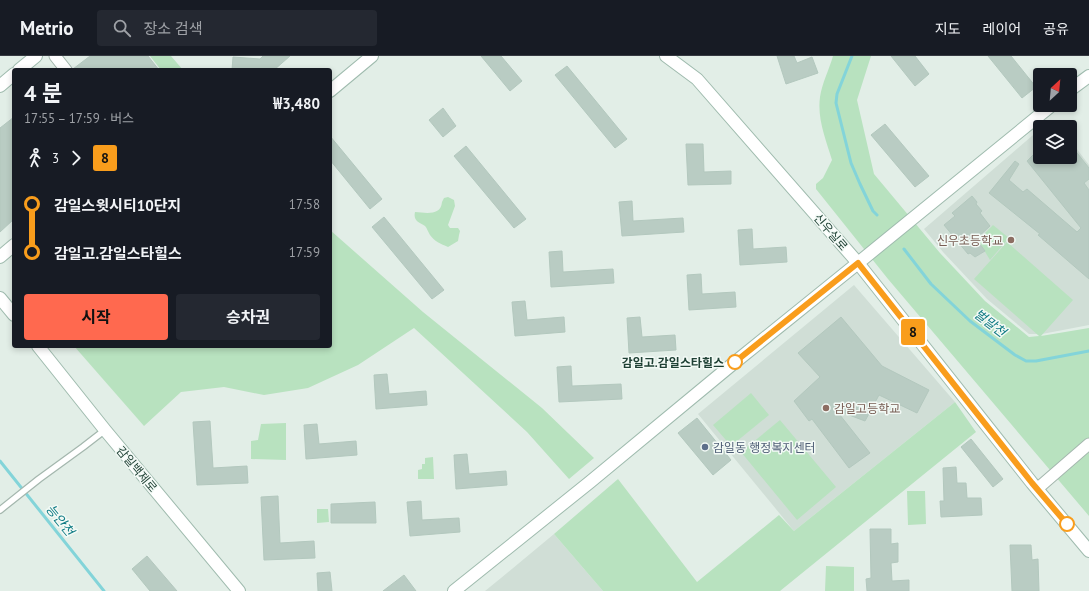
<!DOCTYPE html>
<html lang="ko">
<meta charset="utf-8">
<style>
body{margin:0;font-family:"PT Sans","Noto Sans KR",sans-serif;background:#242831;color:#f1f3f6;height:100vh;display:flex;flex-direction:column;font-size:15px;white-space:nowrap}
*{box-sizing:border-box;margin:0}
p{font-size:13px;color:#9ea1a6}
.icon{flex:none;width:22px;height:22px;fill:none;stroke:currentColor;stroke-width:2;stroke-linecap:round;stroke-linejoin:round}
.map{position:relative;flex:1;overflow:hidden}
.details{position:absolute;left:12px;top:12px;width:320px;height:280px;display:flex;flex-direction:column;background:#171b24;border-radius:4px;box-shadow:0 2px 6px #0003}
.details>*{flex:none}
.badge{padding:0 8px;border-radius:3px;font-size:14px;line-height:26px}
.needle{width:26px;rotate:26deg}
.controls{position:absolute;left:1033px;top:12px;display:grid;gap:8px}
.controls a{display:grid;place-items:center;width:44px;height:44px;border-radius:4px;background:#171b24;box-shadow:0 2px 6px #0003;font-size:20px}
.map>.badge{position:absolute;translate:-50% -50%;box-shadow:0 0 0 2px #fff}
.legs{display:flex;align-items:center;gap:6px;height:44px;padding:0 12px;font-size:13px}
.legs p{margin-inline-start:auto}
.summary{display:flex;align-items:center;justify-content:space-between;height:68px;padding:0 12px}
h1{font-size:22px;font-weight:700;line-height:30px}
.action{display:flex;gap:8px;margin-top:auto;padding:8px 12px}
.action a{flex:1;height:46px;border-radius:4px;background:#ff694f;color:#111;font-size:16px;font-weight:700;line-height:46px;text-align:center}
.action a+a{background:#242831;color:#f1f3f6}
ul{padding:0 12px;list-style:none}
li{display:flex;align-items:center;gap:14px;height:48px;font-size:15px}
li i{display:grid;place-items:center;width:6px;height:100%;margin:0 5px;background:currentColor}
li i::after{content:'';width:10px;height:10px;margin:-5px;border:3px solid;border-radius:50%;background:#171b24}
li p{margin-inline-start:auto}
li:first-child i{background:linear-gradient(#0000 50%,currentColor 0)}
li:last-child i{background:linear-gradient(currentColor 50%,#0000 0)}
header{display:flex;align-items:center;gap:24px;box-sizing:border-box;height:56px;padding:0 20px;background:#171b24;border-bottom:1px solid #363941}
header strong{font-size:19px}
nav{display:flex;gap:22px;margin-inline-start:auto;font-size:14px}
.search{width:280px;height:36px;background:#242831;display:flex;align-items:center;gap:10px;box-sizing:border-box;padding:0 14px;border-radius:4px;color:#9ea1a6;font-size:15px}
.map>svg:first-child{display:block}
.built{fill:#d0ded6}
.green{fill:#b8e2bf}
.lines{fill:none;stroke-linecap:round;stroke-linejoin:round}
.stream{stroke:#83d4d9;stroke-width:3}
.building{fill:#b9ccc3;stroke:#b3c8be}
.lane-casing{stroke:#a4b7ae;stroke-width:8}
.street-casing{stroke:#a4b7ae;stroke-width:13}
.secondary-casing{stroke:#9fbbae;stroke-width:14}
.lane{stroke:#fff;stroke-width:5.5}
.street{stroke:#fff;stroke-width:11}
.secondary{stroke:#fff;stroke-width:12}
.line-1-casing{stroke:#fff;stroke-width:9}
.line-1{stroke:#f99d1c;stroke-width:6}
.education-dot{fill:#8d6e63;stroke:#f3faf6;stroke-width:1.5}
.stop-1-dot{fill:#fff;stroke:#f99d1c;stroke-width:2}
.service-dot{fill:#5c6f8a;stroke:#f3faf6;stroke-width:1.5}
.labels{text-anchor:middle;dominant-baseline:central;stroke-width:3;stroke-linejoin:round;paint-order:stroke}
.street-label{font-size:12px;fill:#1f4135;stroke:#f3faf6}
.education-label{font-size:12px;fill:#785e54;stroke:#f3faf6;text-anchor:end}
.stop-label{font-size:12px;font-weight:bold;fill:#1f4135;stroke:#f3faf6;text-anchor:end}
.service-label{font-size:12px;fill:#4e5e75;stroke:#f3faf6;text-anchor:start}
.water-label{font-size:13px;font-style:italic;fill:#127c85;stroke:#f3faf6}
</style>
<header>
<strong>Metrio</strong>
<div class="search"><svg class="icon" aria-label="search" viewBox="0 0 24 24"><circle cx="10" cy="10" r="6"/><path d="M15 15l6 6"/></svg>장소 검색</div>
<nav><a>지도</a><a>레이어</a><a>공유</a></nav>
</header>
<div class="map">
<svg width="1089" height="535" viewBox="0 0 1089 535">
<rect width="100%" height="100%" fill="#e2eee7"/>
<path class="built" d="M 1040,73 L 1040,101 L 1070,101 L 1070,84 L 1089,109 L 1089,269 L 1042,278 L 1029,278 L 987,243 L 943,196 L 924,173 Z
M 854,229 L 955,346 L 794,475 L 698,358 Z
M 554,478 L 603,535 L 485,535 L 501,522 Z"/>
<path class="green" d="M 150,0 L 171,0 L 183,14 L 161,14 Z
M 833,0 L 871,0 L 857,44 L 874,118 L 940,197 L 985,245 L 1029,281 L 1039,280 L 974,223 L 1007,186 L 1073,244 L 1041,280 L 1089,272 L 1089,460 L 888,223 L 816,133 L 816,128 L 823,122 L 832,104 C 826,84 817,63 820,41 C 822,27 829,14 833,0 Z
M 448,141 L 454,144 L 455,150 L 448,169 L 450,172 L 458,172 L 460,175 L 459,179 L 458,185 L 448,191 C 441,188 434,185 430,179 C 428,176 427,172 425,170 C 419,166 413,165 415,156 C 426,157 441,160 442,146 L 444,142 Z
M 993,169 L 1009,182 L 990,204 L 978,184 Z
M 330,174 L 423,256 L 542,352 L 594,402 L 569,423 L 527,376 L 414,272 L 358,309 L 308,332 L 264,339 L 224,331 L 181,336 L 144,370 L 74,290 L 330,290 Z
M 751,337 L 769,359 L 731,390 L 713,369 Z
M 955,346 L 976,376 L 780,535 L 603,535 L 554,478 L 618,423 L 697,526 L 779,459 L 794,475 Z
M 780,364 L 836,431 L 797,464 L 741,396 Z
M 286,367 L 286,404 L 251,403 L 251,385 L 258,384 L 261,368 Z
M 433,401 L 434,423 L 418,423 L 418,414 L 422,413 L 422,408 L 425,408 L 425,402 Z
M 907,435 L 925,435 L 926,468 L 908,469 Z
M 317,453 L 328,453 L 329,466 L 317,467 Z
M 826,510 L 854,511 L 854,535 L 825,535 Z"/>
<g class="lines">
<path class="stream" d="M 852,0 L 837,38 L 836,47 L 851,107 L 860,128 L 873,155 L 877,159
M 904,193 L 931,228 L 970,265 L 1015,299 L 1026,305 L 1036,305 L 1089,295
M 0,405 L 104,535"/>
</g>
<path class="building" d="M 90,0 L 148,0 L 159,14 L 73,14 L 73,13 Z
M 263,0 L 290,0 L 274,14 L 232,14 L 233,1 L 260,3 Z
M 481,0 L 501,0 L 522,25 L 510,35 Z
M 777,0 L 794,0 L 797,7 L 812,1 L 818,17 L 786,28 Z
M 891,0 L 915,0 L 929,18 L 915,30 Z
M 988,0 L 1011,0 L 1036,31 L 1022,42 Z
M 567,10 L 627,83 L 615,92 L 555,19 Z
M 443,52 L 456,70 L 443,81 L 429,64 Z
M 14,61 L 14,163 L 0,176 L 0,72 Z
M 885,68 L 929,120 L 915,131 L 871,79 Z
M 330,80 L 382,143 L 370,153 L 330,104 Z
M 686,88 L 703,88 L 704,116 L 731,115 L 731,128 L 688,129 Z
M 1070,88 L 1089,112 L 1089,123 L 1084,127 L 1089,134 L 1089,223 L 1038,179 L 1040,178 L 989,137 L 1015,105 L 1019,108 L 1009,124 L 1023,136 L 1027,133 L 1077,176 L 1081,172 L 1027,105 L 1040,92 L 1040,101 L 1070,101 Z
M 466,90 L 526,163 L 514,172 L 454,100 Z
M 972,140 L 977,146 L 976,148 L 982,155 L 980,157 L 990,170 L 976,183 L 985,195 L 975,201 L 970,197 L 968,198 L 944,169 L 955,160 L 952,157 Z
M 632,145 L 633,165 L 683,162 L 684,176 L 622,180 L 619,146 Z
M 384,161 L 444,234 L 432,243 L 372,171 Z
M 752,173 L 753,193 L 786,191 L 787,206 L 740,209 L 738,174 Z
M 562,195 L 563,216 L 613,213 L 614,227 L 551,231 L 549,196 Z
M 701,218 L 702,238 L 735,236 L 736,251 L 689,254 L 687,219 Z
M 525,245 L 527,264 L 564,261 L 565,276 L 515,280 L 512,246 Z
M 640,261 L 642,281 L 675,279 L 676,294 L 629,297 L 627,262 Z
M 841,261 L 882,310 L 929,334 L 917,357 L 879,339 L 865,365 L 836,354 L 870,397 L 849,412 L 812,363 L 809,365 L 794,345 L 820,321 L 798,297 Z
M 571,310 L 572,330 L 621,328 L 622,343 L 559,346 L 557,311 Z
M 387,318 L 389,338 L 426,335 L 427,349 L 376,353 L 374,319 Z
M 697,362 L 731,404 L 713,419 L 678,377 Z
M 210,365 L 213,412 L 247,410 L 248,427 L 197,429 L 193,366 Z
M 317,368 L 319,388 L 356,385 L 357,399 L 306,403 L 304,369 Z
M 971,383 L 1003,423 L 993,431 L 961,391 Z
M 467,398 L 469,418 L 506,415 L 507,429 L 456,433 L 454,399 Z
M 956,411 L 957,427 L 966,427 L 967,442 L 981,442 L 982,459 L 941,461 L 940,445 L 944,445 L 943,412 Z
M 278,440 L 280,487 L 314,485 L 315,502 L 264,504 L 261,441 Z
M 421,445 L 422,464 L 459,462 L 460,476 L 410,480 L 407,446 Z
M 375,446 L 376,467 L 331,467 L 331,448 Z
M 870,473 L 891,473 L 891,488 L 898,487 L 898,506 L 891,507 L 892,525 L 909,524 L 909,535 L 867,535 L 866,523 L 871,522 Z
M 1010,489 L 1031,489 L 1032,504 L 1038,503 L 1039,535 L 1012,535 Z
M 147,500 L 177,535 L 150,535 L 132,513 Z
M 330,516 L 332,535 L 318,535 L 317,517 Z
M 404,519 L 416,535 L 383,535 Z"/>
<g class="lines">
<g class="lane-casing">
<path id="lane" d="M 0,454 L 39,423 L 83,391 L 105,374"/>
</g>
<g class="street-casing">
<path id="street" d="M 55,0 L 66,14
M 1037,433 L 1089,388"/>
</g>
<g class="secondary-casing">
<path id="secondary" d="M 666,0 L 697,23 L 858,207 L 1032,427 L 1089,495
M 19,14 L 36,0
M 0,30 L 14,18
M 1070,34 L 1089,20
M 330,35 L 372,0
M 0,201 L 14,189
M 0,242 L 14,259
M 38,290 L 105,374 L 239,535
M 454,535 L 590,426 L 729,311 L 858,207 L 1052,49"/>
</g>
<use href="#lane" class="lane"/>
<use href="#street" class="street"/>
<use href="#secondary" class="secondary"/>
</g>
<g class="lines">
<g class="line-1-casing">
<path id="line-1" d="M 735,306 L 858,207 L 1032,427 L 1067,468"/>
</g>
<use href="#line-1" class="line-1"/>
</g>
<g class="education-dot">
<circle cx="1011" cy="184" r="4"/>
<circle cx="826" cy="352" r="4"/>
</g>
<g class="stop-1-dot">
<circle cx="735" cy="306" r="7"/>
<circle cx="1067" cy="468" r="7"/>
</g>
<circle class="service-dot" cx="705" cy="391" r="4"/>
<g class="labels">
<g class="street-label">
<text transform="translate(831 176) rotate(49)">신우실로</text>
<text transform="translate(137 413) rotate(50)">감일백제로</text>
</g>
<g class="education-label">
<text x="1003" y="184">신우초등학교</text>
<text x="834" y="352" text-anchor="start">감일고등학교</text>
</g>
<g class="stop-label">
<text x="724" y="306">감일고.감일스타힐스</text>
</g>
<g class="service-label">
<text x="713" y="391">감일동 행정복지센터</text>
</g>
<g class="water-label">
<text transform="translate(990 267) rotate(37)">벌말천</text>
<text transform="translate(60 464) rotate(51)">능안천</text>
</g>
</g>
</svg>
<div class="controls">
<a><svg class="needle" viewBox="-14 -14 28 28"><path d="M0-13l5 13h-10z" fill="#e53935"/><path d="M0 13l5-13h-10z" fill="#9ea1a6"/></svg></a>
<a><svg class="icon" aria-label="layers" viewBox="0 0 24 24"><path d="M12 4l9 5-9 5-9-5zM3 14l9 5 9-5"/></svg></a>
</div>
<b class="badge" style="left:913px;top:276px;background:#f99d1c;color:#111">8</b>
<section class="details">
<div class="summary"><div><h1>4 분</h1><p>17:55 – 17:59 · 버스</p></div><b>₩3,480</b></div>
<div class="legs"><svg class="icon" aria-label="walk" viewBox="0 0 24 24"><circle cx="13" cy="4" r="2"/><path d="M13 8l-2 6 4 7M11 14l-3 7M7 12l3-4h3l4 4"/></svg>3<svg class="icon" aria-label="forward" viewBox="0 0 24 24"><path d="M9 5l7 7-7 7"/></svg><b class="badge" style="background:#f99d1c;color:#111">8</b></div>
<ul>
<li><i style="color:#f99d1c"></i><b>감일스윗시티10단지</b><p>17:58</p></li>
<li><i style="color:#f99d1c"></i><b>감일고.감일스타힐스</b><p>17:59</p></li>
</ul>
<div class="action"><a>시작</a><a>승차권</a></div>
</section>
</div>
